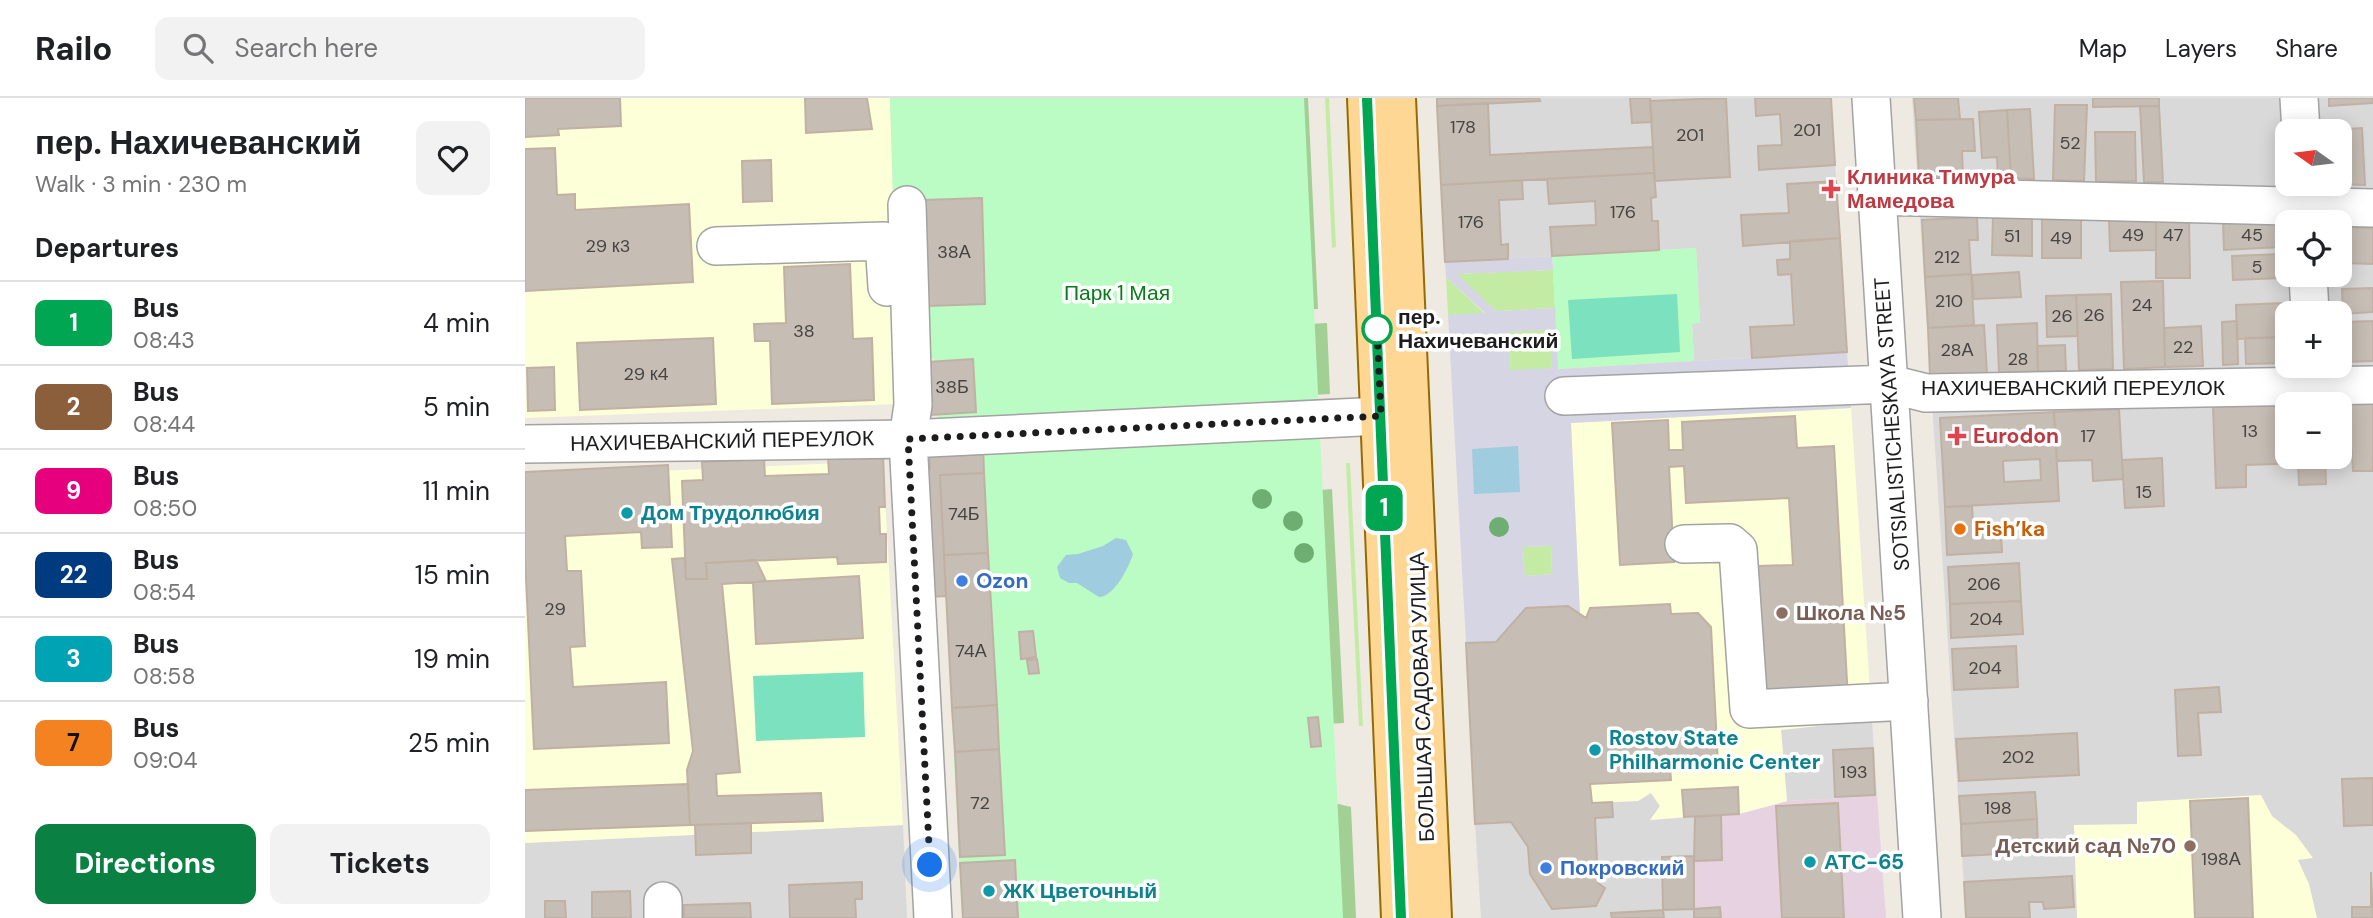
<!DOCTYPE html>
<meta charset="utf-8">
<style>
body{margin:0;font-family:"DM Sans",sans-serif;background:#f2f2f2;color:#202124;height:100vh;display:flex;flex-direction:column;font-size:26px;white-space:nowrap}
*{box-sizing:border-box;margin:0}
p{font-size:23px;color:#757577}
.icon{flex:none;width:38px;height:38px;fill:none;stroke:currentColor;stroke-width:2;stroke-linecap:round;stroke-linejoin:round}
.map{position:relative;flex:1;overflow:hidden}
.drawer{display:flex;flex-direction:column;background:#fff;width:525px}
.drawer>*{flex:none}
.badge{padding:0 14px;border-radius:10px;font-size:24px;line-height:46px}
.needle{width:46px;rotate:284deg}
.tools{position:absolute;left:1750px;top:21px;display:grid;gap:14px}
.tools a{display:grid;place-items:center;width:77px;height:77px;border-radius:14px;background:#fff;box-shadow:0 4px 18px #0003;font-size:35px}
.you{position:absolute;width:35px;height:35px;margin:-18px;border:5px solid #fff;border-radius:50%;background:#1a73e8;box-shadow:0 0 0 10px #1a73e833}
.map>.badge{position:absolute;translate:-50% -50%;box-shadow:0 0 0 4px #fff}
h2{padding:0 35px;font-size:26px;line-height:63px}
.round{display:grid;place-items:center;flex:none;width:74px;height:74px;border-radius:14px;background:#f2f2f2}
.headline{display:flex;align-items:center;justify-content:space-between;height:119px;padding:0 35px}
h1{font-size:33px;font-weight:700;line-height:52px}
.cta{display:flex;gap:14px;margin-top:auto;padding:14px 35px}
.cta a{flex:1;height:80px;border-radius:14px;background:#0b8043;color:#fff;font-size:28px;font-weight:700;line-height:80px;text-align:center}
.cta a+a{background:#f2f2f2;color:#202124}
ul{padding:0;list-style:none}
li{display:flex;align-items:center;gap:21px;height:84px;padding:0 35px;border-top:2px solid #e0e0e0}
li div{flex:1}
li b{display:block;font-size:26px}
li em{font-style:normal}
li .badge{min-width:77px;font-weight:700;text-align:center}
header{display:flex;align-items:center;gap:42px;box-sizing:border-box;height:98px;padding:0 35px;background:#fff;border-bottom:2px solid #e0e0e0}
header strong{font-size:33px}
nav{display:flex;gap:38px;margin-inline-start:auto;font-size:24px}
.search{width:490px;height:63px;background:#f2f2f2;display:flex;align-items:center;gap:18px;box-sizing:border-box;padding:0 24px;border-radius:14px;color:#757577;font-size:26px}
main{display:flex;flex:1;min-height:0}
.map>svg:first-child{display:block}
.residential{fill:#dad9d9;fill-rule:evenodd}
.industrial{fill:#e7d2e2}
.education{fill:#fdffd9}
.grass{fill:#c3eba4}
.forest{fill:#a2cf94}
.park{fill:#bbfbc4}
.pitch{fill:#7be1bf}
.plaza{fill:#d6d5e3;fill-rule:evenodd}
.water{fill:#9fccde}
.building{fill:#c6bdb4;stroke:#c0b1a3;stroke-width:2;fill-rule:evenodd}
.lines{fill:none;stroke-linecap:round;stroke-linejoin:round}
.minor-casing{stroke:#a3a3a3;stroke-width:40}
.major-casing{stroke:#946b00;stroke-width:42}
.minor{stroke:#fff;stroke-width:37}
.major{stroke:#ffd795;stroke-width:38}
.tree{fill:#6fae72}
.line-casing{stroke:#fff;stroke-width:16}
.line{stroke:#00a651;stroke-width:10}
.walk{stroke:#1c1c1c;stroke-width:7;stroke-dasharray:0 12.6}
.health-dot{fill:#e0444e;stroke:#fff;stroke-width:2.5}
.stop-dot{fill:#fff;stroke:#00a651;stroke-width:3.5}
.culture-dot{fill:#0f9aa8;stroke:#fff;stroke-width:2.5}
.food-dot{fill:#e8710a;stroke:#fff;stroke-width:2.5}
.shop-dot{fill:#3f7fe0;stroke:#fff;stroke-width:2.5}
.education-dot{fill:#8d6e63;stroke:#fff;stroke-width:2.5}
.labels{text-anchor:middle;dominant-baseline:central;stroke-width:7;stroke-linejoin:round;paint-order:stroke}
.number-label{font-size:18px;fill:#464442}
.health-label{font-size:21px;font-weight:bold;fill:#be3a42;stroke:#fff;text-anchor:start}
.park-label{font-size:21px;fill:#077c18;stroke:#fff}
.stop-label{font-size:21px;font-weight:bold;fill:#1c1c1c;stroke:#fff;text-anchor:start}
.street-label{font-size:21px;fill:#1c1c1c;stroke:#fff}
.culture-label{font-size:21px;font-weight:bold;fill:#0d838f;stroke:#fff;text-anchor:start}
.food-label{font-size:21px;font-weight:bold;fill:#c56008;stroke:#fff;text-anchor:start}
.shop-label{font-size:21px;font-weight:bold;fill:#366cbe;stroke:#fff;text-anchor:start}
.education-label{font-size:21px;font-weight:bold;fill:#785e54;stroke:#fff;text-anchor:start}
</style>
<header>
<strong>Railo</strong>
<div class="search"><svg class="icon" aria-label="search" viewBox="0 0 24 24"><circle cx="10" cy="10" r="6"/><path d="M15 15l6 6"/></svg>Search here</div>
<nav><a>Map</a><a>Layers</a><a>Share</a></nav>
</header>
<main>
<section class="drawer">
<div class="headline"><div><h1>пер. Нахичеванский</h1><p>Walk · 3 min · 230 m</p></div><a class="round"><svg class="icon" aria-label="heart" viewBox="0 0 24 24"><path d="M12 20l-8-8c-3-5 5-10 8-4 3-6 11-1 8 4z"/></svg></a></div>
<h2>Departures</h2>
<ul>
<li><span class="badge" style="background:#00a651;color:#fff">1</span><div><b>Bus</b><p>08:43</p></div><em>4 min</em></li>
<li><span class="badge" style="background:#8b5e3c;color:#fff">2</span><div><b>Bus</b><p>08:44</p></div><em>5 min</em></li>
<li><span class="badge" style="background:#e6007e;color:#fff">9</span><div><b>Bus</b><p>08:50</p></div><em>11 min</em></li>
<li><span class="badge" style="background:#003b80;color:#fff">22</span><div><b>Bus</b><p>08:54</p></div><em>15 min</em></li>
<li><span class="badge" style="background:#00a3b4;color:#fff">3</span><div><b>Bus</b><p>08:58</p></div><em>19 min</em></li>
<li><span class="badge" style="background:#f58220;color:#111">7</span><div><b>Bus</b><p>09:04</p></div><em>25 min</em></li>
</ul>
<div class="cta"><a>Directions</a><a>Tickets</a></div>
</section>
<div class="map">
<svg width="1848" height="820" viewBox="0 0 1848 820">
<rect width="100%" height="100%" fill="#eeeae1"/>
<path class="residential" d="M 912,0 L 1306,0 L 1322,254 L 1169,263 L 1167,225 L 1175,224 L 1171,150 L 920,164 Z
M 1387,0 L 1848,0 L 1848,820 L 1441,820 ZM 1762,33 L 1815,33 L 1815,86 L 1762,86 ZM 1762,124 L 1815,124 L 1815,177 L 1762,177 ZM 1762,215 L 1815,215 L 1815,268 L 1762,268 ZM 1762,306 L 1815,306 L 1815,359 L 1762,359 Z
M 1347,622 L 1352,698 L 1262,703 L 1256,632 Z
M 1126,695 L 1135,708 L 1126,722 L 1170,719 L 1169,758 L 1137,759 L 1138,812 L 1169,811 L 1169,820 L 956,820 L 950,726 L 986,724 L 1003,749 L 1005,776 L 1027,811 L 1070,808 L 1080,790 L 1073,785 L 1070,720 L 1088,719 L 1087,704 L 1113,703 Z
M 378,727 L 382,820 L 0,820 L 0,745 Z"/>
<path class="industrial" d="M 1352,698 L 1361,820 L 1169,820 L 1170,719 L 1214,716 L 1262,703 Z"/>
<path class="education" d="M 0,0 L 365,0 L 374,306 L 0,320 Z
M 1326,310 L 1347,622 L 1256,632 L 1262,703 L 1214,716 L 1213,690 L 1157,693 L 1159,719 L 1125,722 L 1135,708 L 1126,695 L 1113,703 L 1067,705 L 1065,686 L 1145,682 L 1145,669 L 1193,666 L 1186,530 L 1173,515 L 1146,516 L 1145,506 L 1065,510 L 1061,520 L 1055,516 L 1046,325 Z
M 358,363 L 378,727 L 0,745 L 0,379 Z
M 1736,697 L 1747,718 L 1771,737 L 1788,760 L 1773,762 L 1784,786 L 1792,820 L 1552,820 L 1549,727 L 1612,726 L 1612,704 Z"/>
<path class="grass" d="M 800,0 L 804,0 L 811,149 L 807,150 Z
M 1028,172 L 1030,210 L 971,213 L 931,176 Z
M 921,179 L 960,216 L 923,217 Z
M 1025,231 L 1027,270 L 985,273 L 983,234 Z
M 821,365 L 825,365 L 838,628 L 834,628 Z
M 1026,448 L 1027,476 L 1000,478 L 998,449 Z"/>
<path class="forest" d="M 758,0 L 783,0 L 793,211 L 768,212 Z
M 802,225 L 805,296 L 787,297 L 784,226 Z
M 807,391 L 819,625 L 802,626 L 783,393 Z
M 801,703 L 826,709 L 831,820 L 810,820 Z"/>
<path class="park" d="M 365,0 L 779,0 L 818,820 L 437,820 L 409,260 L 373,261 Z
M 1171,150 L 1175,225 L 1167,226 L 1169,263 L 1033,271 L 1027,158 Z"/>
<path class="pitch" d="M 1152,196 L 1155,254 L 1047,261 L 1043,202 Z
M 338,574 L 340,639 L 231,643 L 228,578 Z"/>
<path class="plaza" d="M 1027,158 L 1028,172 L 932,176 L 971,213 L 1030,210 L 1033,271 L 1322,254 L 1326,310 L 1046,325 L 1055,516 L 1043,508 L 1001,510 L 971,544 L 941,545 L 923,217 L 960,215 L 921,179 L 920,164 ZM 1024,232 L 1027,270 L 985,272 L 983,234 ZM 1026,448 L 1027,476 L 1000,478 L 998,449 Z"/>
<path class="water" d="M 993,348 L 995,394 L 949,396 L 947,351 Z
M 591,440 L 601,442 L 608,456 C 604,469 589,499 574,499 L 552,485 L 544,485 L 535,480 L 532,469 L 541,457 L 553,456 L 578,448 Z"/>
<path class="building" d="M 0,0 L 95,0 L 96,28 L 33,31 L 34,37 L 0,39 Z
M 280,0 L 342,0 L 347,31 L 281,35 Z
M 912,0 L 1014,0 L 1015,3 L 912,8 Z
M 1105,0 L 1125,0 L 1127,24 L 1107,25 Z
M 1201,0 L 1205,79 L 1130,83 L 1125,3 Z
M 1230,0 L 1306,0 L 1310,67 L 1234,72 L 1233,48 L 1257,47 L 1255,16 L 1231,18 Z
M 1389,0 L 1433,0 L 1435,21 L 1391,22 Z
M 1568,0 L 1634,0 L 1634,8 L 1568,9 Z
M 1804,0 L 1848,0 L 1848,5 L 1804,8 Z
M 963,5 L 965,57 L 1128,49 L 1129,75 L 916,87 L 912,8 Z
M 1530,7 L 1562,7 L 1559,83 L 1528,82 Z
M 1615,8 L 1634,8 L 1638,84 L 1619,84 Z
M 1505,11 L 1509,81 L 1486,80 L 1482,12 Z
M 1482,12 L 1486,80 L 1473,80 L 1472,59 L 1457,60 L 1454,14 Z
M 1448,21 L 1450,53 L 1437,53 L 1438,79 L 1394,78 L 1391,22 Z
M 1837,30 L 1840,87 L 1809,86 L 1815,86 L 1815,33 L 1806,32 Z
M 1570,34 L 1610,34 L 1611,83 L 1571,84 Z
M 30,50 L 32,97 L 50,96 L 50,112 L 164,106 L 168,184 L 0,193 L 0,51 Z
M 246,62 L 247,103 L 218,104 L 217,63 Z
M 1129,75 L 1131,99 L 1126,100 L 1127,123 L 1133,123 L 1134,152 L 1027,158 L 1025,129 L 1071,127 L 1070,103 L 1024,106 L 1022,81 Z
M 997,82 L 998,101 L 974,102 L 976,147 L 983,146 L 983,161 L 920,164 L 916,87 Z
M 1311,83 L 1315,140 L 1218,148 L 1216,117 L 1264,115 L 1262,86 Z
M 457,100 L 460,206 L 402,208 L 399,102 Z
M 1452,119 L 1453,142 L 1444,142 L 1446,176 L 1400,179 L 1397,122 Z
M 1468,119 L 1507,120 L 1507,158 L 1467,157 Z
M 1517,119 L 1556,120 L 1556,160 L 1517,160 Z
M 1584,121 L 1631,121 L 1631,152 L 1585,153 Z
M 1631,121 L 1664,121 L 1665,180 L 1631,180 Z
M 1756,122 L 1756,149 L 1699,152 L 1698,124 Z
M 1815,129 L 1848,130 L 1848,166 L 1816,165 Z
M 1315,140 L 1322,254 L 1227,260 L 1225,229 L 1269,227 L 1266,176 L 1253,177 L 1252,162 L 1265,161 L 1265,143 Z
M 1757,156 L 1757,180 L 1708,182 L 1707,158 Z
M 325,166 L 328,241 L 347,240 L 349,302 L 247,306 L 245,243 L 230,243 L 229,226 L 261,225 L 259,169 Z
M 1494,174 L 1496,199 L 1449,201 L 1447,177 Z
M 1446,176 L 1449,227 L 1403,230 L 1400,179 Z
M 1638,183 L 1640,269 L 1599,271 L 1596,184 Z
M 1848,190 L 1848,214 L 1818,216 L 1817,191 Z
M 1586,196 L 1588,271 L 1554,272 L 1551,197 Z
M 1551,197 L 1553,238 L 1522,239 L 1521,198 Z
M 1759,205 L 1759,239 L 1712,241 L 1711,207 Z
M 1712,223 L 1713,266 L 1698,267 L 1697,224 Z
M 1848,223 L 1848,263 L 1820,264 L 1819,224 Z
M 1512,225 L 1513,273 L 1474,275 L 1472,227 Z
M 1459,227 L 1462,275 L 1405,278 L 1403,230 Z
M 1676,228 L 1678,268 L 1640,269 L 1639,230 Z
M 1759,239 L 1760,265 L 1721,266 L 1720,240 Z
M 188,240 L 191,306 L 55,312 L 52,245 Z
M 1540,247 L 1541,273 L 1513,273 L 1512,248 Z
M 448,261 L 451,314 L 406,317 L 403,264 Z
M 29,269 L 30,312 L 3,313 L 2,270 Z
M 1848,302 L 1848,373 L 1828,373 L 1827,353 L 1815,353 L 1815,306 L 1798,306 Z
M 1762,306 L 1762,359 L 1800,359 L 1801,386 L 1774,387 L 1773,365 L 1721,367 L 1721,389 L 1691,390 L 1688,308 Z
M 1594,311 L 1598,381 L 1568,383 L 1567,362 L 1532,363 L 1529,314 Z
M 1529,314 L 1534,403 L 1420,409 L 1415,320 ZM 1515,361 L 1516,382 L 1479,384 L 1478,363 Z
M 1270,318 L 1272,350 L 1309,348 L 1323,601 L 1240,606 L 1233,468 L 1268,467 L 1264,400 L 1161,405 L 1159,368 L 1144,369 L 1149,464 L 1095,467 L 1087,325 L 1143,322 L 1144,352 L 1158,352 L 1157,324 Z
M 458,348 L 459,375 L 415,377 L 421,498 L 404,499 L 397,371 L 405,371 L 404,351 Z
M 358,357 L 360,409 L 354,409 L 355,436 L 361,436 L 361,464 L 313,466 L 312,459 L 181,465 L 182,481 L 161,481 L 157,383 L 178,382 L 177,364 L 239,361 L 240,378 L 304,376 L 303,359 Z
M 1637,360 L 1639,408 L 1600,410 L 1597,362 Z
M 143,367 L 147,449 L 117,450 L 116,434 L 40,438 L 42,473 L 56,473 L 60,548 L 45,549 L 48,589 L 141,584 L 144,645 L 9,651 L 0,459 L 0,374 Z
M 459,375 L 463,455 L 419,457 L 415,377 Z
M 1447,408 L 1448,426 L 1466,425 L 1467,436 L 1476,435 L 1477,454 L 1422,457 L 1420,409 Z
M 463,455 L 472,607 L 427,610 L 419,457 Z
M 160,460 L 161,481 L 182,481 L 181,465 L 231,462 L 241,483 L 197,486 L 215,674 L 191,676 L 192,698 L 296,695 L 298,723 L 165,727 L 162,672 L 168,653 L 147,461 Z
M 1494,465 L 1496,503 L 1425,506 L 1423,469 Z
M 334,478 L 338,540 L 231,546 L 228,484 Z
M 1496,503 L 1498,536 L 1426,540 L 1425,506 Z
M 1145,506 L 1146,516 L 1173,515 L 1186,529 L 1193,667 L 1145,669 L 1146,682 L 1065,686 L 1067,705 L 1087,704 L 1088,719 L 1070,720 L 1073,785 L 1080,790 L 1071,808 L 1027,811 L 1005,776 L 1003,749 L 986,724 L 950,726 L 941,545 L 971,544 L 1001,510 L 1043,508 L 1061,520 L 1065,510 Z
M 508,533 L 511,559 L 496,561 L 494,534 Z
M 1491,548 L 1493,589 L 1429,592 L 1427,551 Z
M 512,561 L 514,575 L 504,576 L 502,562 Z
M 1694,589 L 1696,614 L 1673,615 L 1676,657 L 1653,658 L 1650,592 Z
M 472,607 L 474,651 L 430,654 L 427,610 Z
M 793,619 L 796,648 L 786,649 L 783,620 Z
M 1552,635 L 1554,677 L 1434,683 L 1431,641 Z
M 1348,650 L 1350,697 L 1310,699 L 1308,652 Z
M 474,651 L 480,757 L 435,759 L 430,654 Z
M 1848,680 L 1848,727 L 1819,728 L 1817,681 Z
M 163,686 L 165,727 L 0,733 L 0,692 Z
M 1213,689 L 1214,716 L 1159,719 L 1157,692 Z
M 1510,694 L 1512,721 L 1436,726 L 1434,698 Z
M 1723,700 L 1728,820 L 1670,820 L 1665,703 Z
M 1313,705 L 1319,820 L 1257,820 L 1251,708 Z
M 1196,717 L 1197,762 L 1169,763 L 1170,719 Z
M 1512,721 L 1513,754 L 1437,758 L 1436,726 Z
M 226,725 L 226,755 L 171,757 L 170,727 Z
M 1169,758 L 1169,811 L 1138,812 L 1137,759 Z
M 490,762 L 493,820 L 438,820 L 435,765 Z
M 1846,774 L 1848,820 L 1827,820 L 1827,809 L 1846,809 Z
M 1547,778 L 1549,809 L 1519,811 L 1518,804 L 1504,804 L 1505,820 L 1441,820 L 1439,784 Z
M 337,784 L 337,801 L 330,801 L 331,820 L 265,820 L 264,787 Z
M 105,793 L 106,820 L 67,820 L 67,794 Z
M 20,803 L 40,803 L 41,820 L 20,820 Z
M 225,805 L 226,820 L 159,820 L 159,807 Z
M 1195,809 L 1196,820 L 1169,820 L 1169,811 Z
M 1138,812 L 1139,820 L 1087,820 L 1086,815 Z"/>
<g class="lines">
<g class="minor-casing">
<path id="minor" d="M 1346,0 L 1397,820
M 1774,0 L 1776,33
M 1351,98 L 1848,110
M 382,107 L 388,307 L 383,341 L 408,820
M 191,148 L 359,143 L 362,189
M 1783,177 L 1785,215
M 1039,298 L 1365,286 L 1401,295 L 1848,287
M 0,346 L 383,341 L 856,318
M 1159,446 L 1205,445 L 1213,452 L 1224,611 L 1384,603
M 138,803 L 138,820"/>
</g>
<g class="major-casing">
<path id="major" d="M 842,0 L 876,820
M 871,0 L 907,820"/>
</g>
<use href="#minor" class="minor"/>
<use href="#major" class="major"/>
</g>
<g class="tree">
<circle cx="737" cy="401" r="10"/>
<circle cx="768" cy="423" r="10"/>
<circle cx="974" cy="429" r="10"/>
<circle cx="779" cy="455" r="10"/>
</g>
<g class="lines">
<g class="line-casing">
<path id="line" d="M 842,0 L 876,820"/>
</g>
<use href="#line" class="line"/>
<path class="walk" d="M 405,767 L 383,341 L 856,318 L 852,231"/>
</g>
<g class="health-dot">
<path d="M1302.5 80.5h7v7h7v7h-7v7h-7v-7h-7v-7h7z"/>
<path d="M1428.5 327.5h7v7h7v7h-7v7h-7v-7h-7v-7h7z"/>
</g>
<circle class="stop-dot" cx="852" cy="231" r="14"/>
<g class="culture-dot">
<circle cx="102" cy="415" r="7"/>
<circle cx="1070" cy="652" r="7"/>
<circle cx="1285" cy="764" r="7"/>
<circle cx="464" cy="793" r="7"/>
</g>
<circle class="food-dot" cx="1435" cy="431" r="7"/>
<g class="shop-dot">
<circle cx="437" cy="483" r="7"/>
<circle cx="1021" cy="770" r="7"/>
</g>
<g class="education-dot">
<circle cx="1257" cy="515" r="7"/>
<circle cx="1665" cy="748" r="7"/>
</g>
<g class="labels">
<g class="number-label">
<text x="938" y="29">178</text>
<text x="1282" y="32">201</text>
<text x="1165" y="37">201</text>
<text x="1545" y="45">52</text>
<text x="1098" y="114">176</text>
<text x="946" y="124">176</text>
<text x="1608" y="137">49</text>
<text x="1648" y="137">47</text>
<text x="1727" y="137">45</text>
<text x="1487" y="138">51</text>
<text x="1536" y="140">49</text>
<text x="83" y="148">29 к3</text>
<text x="429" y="154">38А</text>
<text x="1422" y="159">212</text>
<text x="1732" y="169">5</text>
<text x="1424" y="203">210</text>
<text x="1617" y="207">24</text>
<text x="1569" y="217">26</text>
<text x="1537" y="218">26</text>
<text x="279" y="233">38</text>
<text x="1658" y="249">22</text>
<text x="1432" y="252">28А</text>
<text x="1493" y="261">28</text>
<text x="121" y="276">29 к4</text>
<text x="427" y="289">38Б</text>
<text x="1725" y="333">13</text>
<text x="1563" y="338">17</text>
<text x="1619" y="394">15</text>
<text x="439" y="416">74Б</text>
<text x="1459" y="486">206</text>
<text x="30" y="511">29</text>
<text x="1461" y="521">204</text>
<text x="446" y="553">74А</text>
<text x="1460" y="570">204</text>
<text x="1493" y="659">202</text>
<text x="1329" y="674">193</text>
<text x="455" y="705">72</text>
<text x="1473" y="710">198</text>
<text x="1696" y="761">198А</text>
</g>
<g class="health-label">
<text x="1322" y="79">Клиника Тимура<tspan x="1322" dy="24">Мамедова</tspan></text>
<text x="1448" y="338">Eurodon</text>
</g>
<g class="park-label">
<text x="592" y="195">Парк 1 Мая</text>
</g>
<g class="stop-label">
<text x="873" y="219">пер.<tspan x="873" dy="24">Нахичеванский</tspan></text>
</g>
<g class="street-label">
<text x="1548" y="290">НАХИЧЕВАНСКИЙ ПЕРЕУЛОК</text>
<text transform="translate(1367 326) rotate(-94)">SOTSIALISTICHESKAYA STREET</text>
<text transform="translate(197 343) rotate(-1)">НАХИЧЕВАНСКИЙ ПЕРЕУЛОК</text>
<text transform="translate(897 599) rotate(-92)">БОЛЬШАЯ САДОВАЯ УЛИЦА</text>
</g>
<g class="culture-label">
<text x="116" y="415">Дом Трудолюбия</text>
<text x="1084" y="640">Rostov State<tspan x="1084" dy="24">Philharmonic Center</tspan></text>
<text x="1299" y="764">АТС-65</text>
<text x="478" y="793">ЖК Цветочный</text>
</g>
<g class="food-label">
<text x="1449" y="431">Fish’ka</text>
</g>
<g class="shop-label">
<text x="451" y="483">Ozon</text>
<text x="1035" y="770">Покровский</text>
</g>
<g class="education-label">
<text x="1271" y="515">Школа №5</text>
<text x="1651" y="748" text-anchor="end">Детский сад №70</text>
</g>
</g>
</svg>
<div class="tools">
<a><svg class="needle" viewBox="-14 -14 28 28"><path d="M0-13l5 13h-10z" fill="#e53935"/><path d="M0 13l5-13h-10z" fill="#757577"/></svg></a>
<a><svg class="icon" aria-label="locate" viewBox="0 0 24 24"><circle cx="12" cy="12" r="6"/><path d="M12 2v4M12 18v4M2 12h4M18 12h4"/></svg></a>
<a>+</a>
<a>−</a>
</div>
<div class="you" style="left:405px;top:767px"></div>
<b class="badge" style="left:859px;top:410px;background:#00a651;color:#fff">1</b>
</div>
</main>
